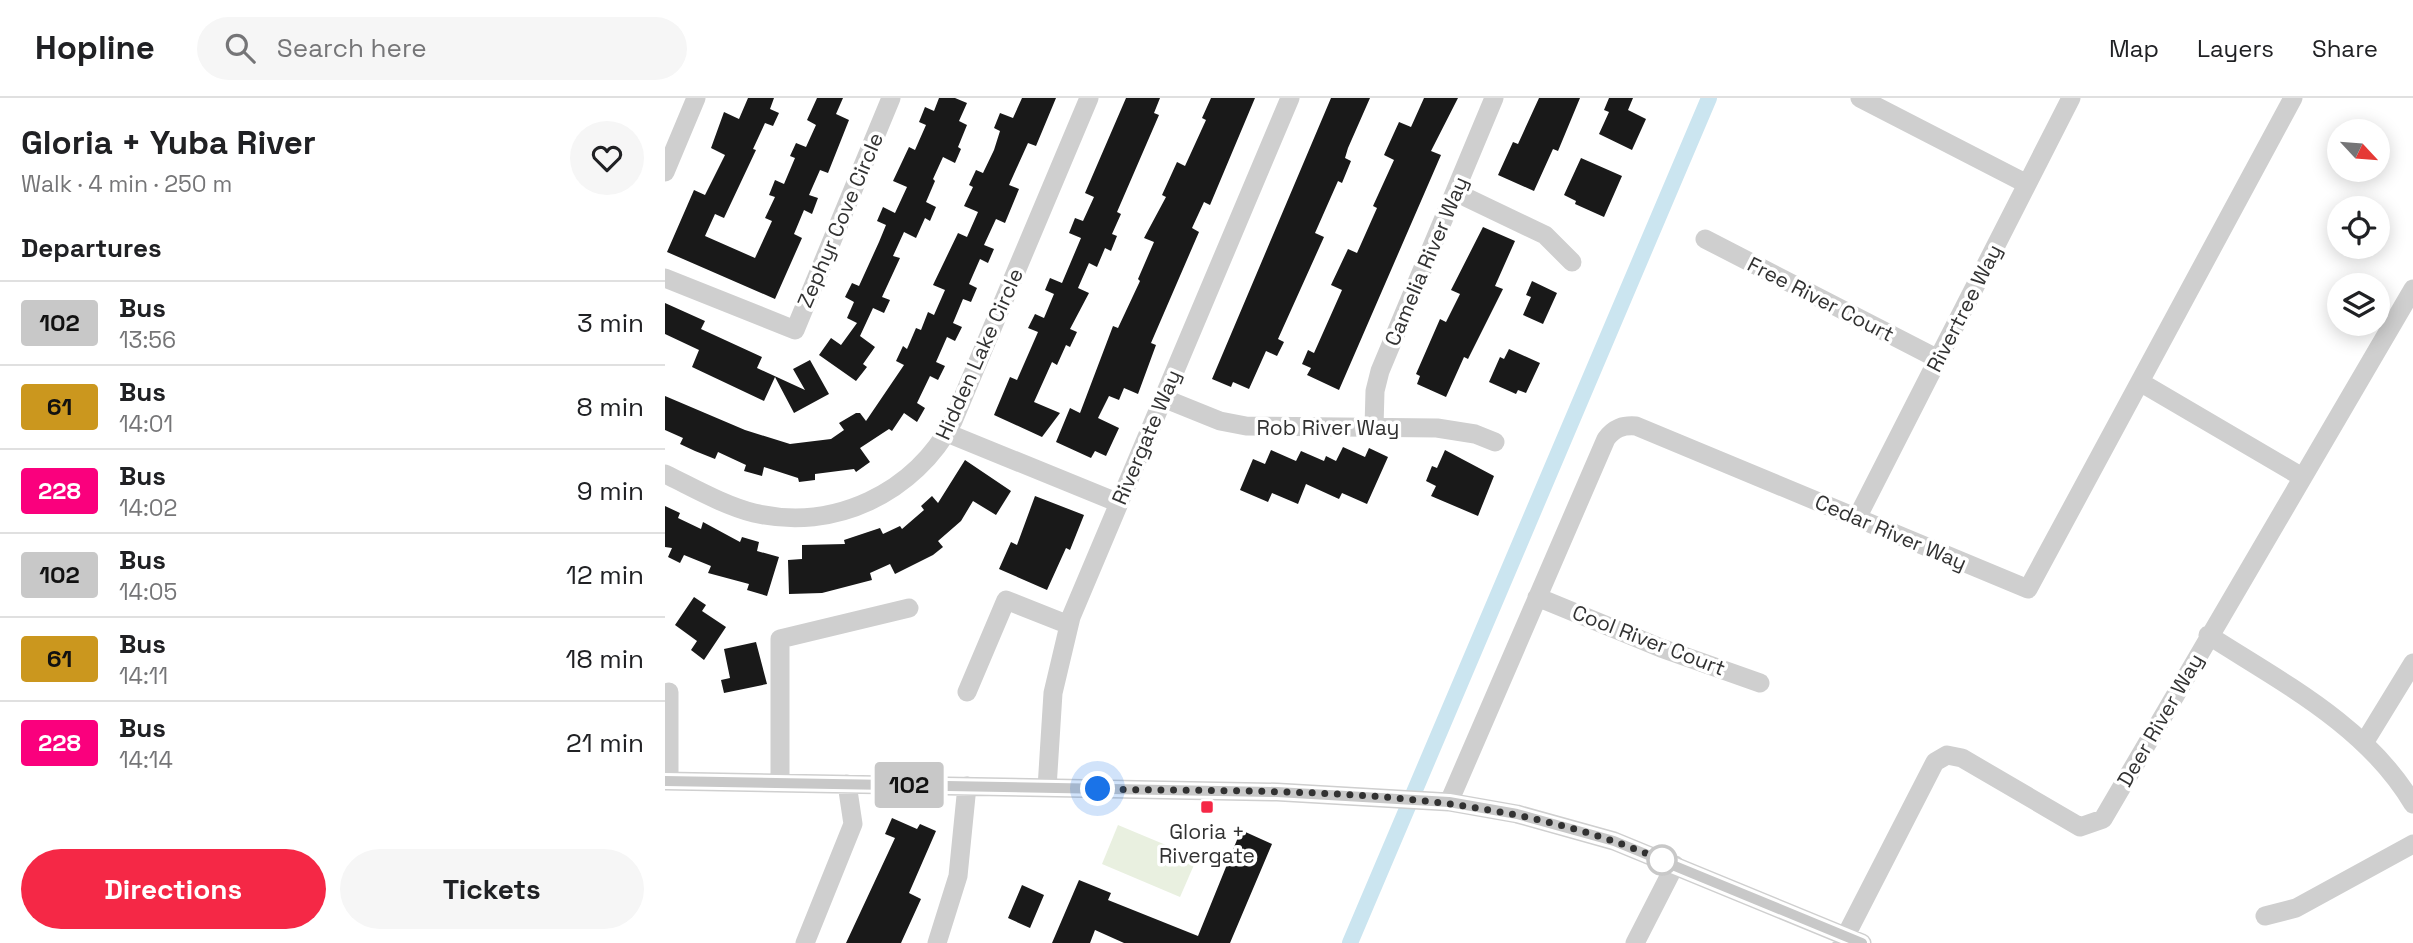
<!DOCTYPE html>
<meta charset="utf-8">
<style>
body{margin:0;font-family:"Space Grotesk",sans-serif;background:#f6f6f6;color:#202124;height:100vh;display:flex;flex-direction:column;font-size:26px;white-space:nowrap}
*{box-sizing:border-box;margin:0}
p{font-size:23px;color:#757577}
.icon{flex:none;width:38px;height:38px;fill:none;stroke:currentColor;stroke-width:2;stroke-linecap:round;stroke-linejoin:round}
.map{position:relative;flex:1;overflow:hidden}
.side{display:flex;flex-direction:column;background:#fff;width:665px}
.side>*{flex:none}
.badge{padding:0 14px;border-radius:5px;font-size:24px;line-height:46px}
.needle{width:46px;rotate:116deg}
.tools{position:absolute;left:1662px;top:21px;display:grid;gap:14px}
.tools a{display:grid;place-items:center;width:63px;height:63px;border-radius:50%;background:#fff;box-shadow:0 4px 18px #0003;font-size:35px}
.you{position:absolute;width:35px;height:35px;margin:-18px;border:5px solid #fff;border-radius:50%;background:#1a73e8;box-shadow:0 0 0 10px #1a73e833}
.map>.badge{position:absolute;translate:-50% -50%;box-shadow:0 0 0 4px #fff}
h2{padding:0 21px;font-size:26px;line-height:63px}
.round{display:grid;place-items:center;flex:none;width:74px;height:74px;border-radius:37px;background:#f6f6f6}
.headline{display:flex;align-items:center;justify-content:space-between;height:119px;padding:0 21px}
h1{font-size:33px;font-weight:700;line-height:52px}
.primary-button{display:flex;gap:14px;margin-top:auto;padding:14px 21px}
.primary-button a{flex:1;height:80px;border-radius:42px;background:#f52846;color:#fff;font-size:28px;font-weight:700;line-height:80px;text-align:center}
.primary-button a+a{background:#f6f6f6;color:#202124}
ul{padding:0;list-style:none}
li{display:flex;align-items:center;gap:21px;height:84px;padding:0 21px;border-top:2px solid #e0e0e0}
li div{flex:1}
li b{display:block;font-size:26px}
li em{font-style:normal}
li .badge{min-width:77px;font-weight:700;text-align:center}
header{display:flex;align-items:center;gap:42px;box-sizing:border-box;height:98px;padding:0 35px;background:#fff;border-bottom:2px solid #e0e0e0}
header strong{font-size:33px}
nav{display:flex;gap:38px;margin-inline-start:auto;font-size:24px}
.search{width:490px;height:63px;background:#f6f6f6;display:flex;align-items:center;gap:18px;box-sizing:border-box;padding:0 24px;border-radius:38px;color:#757577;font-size:26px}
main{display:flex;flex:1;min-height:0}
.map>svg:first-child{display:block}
.green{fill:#e9f0e0}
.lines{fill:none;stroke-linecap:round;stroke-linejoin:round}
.canal{stroke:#cbe5f0;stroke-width:16}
.building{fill:#191919}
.minor{stroke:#cfcfcf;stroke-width:19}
.line-casing{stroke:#fff;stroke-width:16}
.line{stroke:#c8c8c8;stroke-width:10}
.walk{stroke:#323232;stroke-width:7;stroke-dasharray:0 12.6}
.poi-dot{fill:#f52846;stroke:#fff;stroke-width:2.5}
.stop-dot{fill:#fff;stroke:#c8c8c8;stroke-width:3.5}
.labels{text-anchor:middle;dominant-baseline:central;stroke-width:7;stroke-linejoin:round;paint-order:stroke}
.street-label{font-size:21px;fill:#323232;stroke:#fff}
.poi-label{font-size:21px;fill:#323232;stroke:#fff}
</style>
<header>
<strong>Hopline</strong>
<div class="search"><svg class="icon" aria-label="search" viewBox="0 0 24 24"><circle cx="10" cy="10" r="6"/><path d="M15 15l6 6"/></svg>Search here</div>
<nav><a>Map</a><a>Layers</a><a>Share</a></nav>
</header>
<main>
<section class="side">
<div class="headline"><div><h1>Gloria + Yuba River</h1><p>Walk · 4 min · 250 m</p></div><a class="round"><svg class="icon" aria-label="heart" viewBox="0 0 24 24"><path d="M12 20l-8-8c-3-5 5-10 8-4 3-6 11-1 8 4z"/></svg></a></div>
<h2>Departures</h2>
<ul>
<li><span class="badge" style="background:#c8c8c8;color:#111">102</span><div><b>Bus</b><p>13:56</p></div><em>3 min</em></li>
<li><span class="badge" style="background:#cb971e;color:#111">61</span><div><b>Bus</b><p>14:01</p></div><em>8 min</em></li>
<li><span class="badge" style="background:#fa007d;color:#fff">228</span><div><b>Bus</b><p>14:02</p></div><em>9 min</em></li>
<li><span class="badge" style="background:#c8c8c8;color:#111">102</span><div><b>Bus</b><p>14:05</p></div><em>12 min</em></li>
<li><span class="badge" style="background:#cb971e;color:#111">61</span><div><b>Bus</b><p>14:11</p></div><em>18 min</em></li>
<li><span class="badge" style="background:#fa007d;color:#fff">228</span><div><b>Bus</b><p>14:14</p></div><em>21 min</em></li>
</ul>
<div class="primary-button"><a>Directions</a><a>Tickets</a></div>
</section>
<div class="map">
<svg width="1748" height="845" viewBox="0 0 1748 845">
<rect width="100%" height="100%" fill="#fff"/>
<path class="green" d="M 453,727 L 532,760 L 515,799 L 437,766 Z"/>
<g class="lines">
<path class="canal" d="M 685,845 L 1044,0"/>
</g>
<path class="building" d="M 83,0 L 109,0 L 105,11 L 114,15 L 108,28 L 100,25 L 88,51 L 91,52 L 59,120 L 50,116 L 40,138 L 90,160 L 107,123 L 100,120 L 110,99 L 104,97 L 110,82 L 119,86 L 130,60 L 125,58 L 131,45 L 141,49 L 151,27 L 142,22 L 152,0 L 178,0 L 171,16 L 184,22 L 163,75 L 155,72 L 144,97 L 153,100 L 147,116 L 139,112 L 129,136 L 137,140 L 110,201 L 2,154 L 29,92 L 40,97 L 60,57 L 46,50 L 59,14 L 74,21 Z
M 274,0 L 290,0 L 302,5 L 294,23 L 302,27 L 293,49 L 296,51 L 290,65 L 278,59 L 268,81 L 270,83 L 261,104 L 271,109 L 265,123 L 260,120 L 251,140 L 239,134 L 228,158 L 235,160 L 217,199 L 225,202 L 219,215 L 208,210 L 195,238 L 210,249 L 198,266 L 202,269 L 191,283 L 154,257 L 166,240 L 176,247 L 192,225 L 182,220 L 189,204 L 180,199 L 187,185 L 194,188 L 214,144 L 221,127 L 212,123 L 218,109 L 230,115 L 242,89 L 228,83 L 244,49 L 250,52 L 261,27 L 254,24 L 260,9 L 269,13 Z
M 357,0 L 391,0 L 371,48 L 363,45 L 344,87 L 354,91 L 340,125 L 331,121 L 319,147 L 329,151 L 323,165 L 315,161 L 304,186 L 312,190 L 306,204 L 298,201 L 288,225 L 297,229 L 290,243 L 282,239 L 271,264 L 280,268 L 273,282 L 265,278 L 252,305 L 260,310 L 252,324 L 239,315 L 227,333 L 224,331 L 195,350 L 205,364 L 191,374 L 189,371 L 150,376 L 150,382 L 134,384 L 133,380 L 99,369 L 97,378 L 79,373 L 81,367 L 53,354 L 50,361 L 30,353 L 15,346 L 18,340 L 0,332 L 0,298 L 80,332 L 125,346 L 166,341 L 179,332 L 174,325 L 191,315 L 195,315 L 201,323 L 239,267 L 231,263 L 238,248 L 242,251 L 251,230 L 256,232 L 263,214 L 269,217 L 280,192 L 268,187 L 293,135 L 302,139 L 313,114 L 299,108 L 308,89 L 304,87 L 311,72 L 318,75 L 329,52 L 335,33 L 329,30 L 335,15 L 348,20 Z
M 461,0 L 495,0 L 489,15 L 494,17 L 452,114 L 456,116 L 447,136 L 452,138 L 446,153 L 440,150 L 432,169 L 424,165 L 413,190 L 424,195 L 405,231 L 412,234 L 405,249 L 401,247 L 392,267 L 387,264 L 369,304 L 395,315 L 377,339 L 329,317 L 345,279 L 352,282 L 373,234 L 363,230 L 370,216 L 379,220 L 389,196 L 380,192 L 385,180 L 397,185 L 416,140 L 404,135 L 410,120 L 418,123 L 429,99 L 420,95 Z
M 546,0 L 590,0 L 545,107 L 539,104 L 527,130 L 534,134 L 486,245 L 491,247 L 473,296 L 459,290 L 454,302 L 444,298 L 433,320 L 454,330 L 441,358 L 430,353 L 426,360 L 391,344 L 405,310 L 415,315 L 448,228 L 453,230 L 475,183 L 473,181 L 489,144 L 479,140 L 501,99 L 497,97 L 512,64 L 520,68 L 541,22 L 537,20 Z
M 666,0 L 705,0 L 683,50 L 680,60 L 686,63 L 677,85 L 673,83 L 650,135 L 659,139 L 613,241 L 619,244 L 612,258 L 601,253 L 584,291 L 568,284 L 566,289 L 547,281 Z
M 759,0 L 793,0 L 766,53 L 776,57 L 674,292 L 642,277 L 646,270 L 637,266 L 643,252 L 649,255 L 677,192 L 666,187 L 683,151 L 692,155 L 712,110 L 708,108 L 729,62 L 719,57 L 734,24 L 746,29 Z
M 874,0 L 915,0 L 893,53 L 888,51 L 869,93 L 833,77 L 848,44 L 853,46 Z
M 944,0 L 968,0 L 963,12 L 981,21 L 967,52 L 934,36 L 944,14 L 939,12 Z
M 916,60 L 957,78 L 939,119 L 910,106 L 911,103 L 899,97 Z
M 818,129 L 850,143 L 830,188 L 838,191 L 803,261 L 799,259 L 781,299 L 752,286 L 755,278 L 751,276 L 775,221 L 781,224 L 795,196 L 786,192 Z
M 867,183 L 892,195 L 878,226 L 858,217 L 866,199 L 861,197 Z
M 0,205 L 40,223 L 36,231 L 97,259 L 92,270 L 140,292 L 128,271 L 145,262 L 164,296 L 129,315 L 110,279 L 99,303 L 27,269 L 34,252 L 0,236 Z
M 844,251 L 875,265 L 861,295 L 853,292 L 851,296 L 824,284 L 835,259 L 839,261 Z
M 678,349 L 700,359 L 704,350 L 723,359 L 702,406 L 677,395 L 674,401 L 641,386 L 633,406 L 607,395 L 603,404 L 575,392 L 588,361 L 600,366 L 606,352 L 631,363 L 636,353 L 659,363 L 661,358 L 671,363 Z
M 780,352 L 829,378 L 813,418 L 766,398 L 771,388 L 761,383 L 767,368 L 772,370 Z
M 300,362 L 346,393 L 331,417 L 308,403 L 296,423 L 273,443 L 278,449 L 268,457 L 230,476 L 225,466 L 205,475 L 207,482 L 157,495 L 124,496 L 123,462 L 137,461 L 137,447 L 180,446 L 179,442 L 215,430 L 218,436 L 235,428 L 237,431 L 259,412 L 256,408 L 267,398 L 273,405 Z
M 370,398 L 419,417 L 405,452 L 401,450 L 382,492 L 334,471 L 346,444 L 352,447 Z
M 0,408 L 15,415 L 13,420 L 36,431 L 38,424 L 75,444 L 77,439 L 94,444 L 92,453 L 114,459 L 102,498 L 82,492 L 84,486 L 43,475 L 46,468 L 19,457 L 15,465 L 3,459 L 7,450 L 0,449 Z
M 29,499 L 41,507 L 37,513 L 61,529 L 39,562 L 26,552 L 32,543 L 10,527 Z
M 91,544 L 102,586 L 59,595 L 56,582 L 65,580 L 59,551 Z
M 227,720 L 252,731 L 255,726 L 271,733 L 244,795 L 256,801 L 236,845 L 181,845 L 230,740 L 220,736 Z
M 576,732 L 607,746 L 565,845 L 459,845 L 430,832 L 425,845 L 387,845 L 414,782 L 446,795 L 443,802 L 533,838 Z
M 357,787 L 379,797 L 365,830 L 343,820 Z"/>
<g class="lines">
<path class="minor" d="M 1195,0 L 1362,86
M 0,74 L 31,0
M 790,94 L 880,137 L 907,164
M 1040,141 L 1273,261
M 0,180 L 130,232 L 226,0
M 1475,284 L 1637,379
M 498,300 L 555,323 L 581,328 L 772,330 L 810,336 L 830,344
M 709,329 L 710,293 L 715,273 L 829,0
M 282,335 L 454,405
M 0,376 C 29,390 58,407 89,415 C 169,434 250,395 288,323 L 424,0
M 1192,420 L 1406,0
M 872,499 L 996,550 L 1095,585
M 1543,537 C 1618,585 1702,628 1748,706
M 302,594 L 341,502 L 404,527
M 1699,645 L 1748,565
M 0,683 L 612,694 L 784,704 L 852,716 L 949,743 L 1197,845
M 4,683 L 4,594
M 115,685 L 115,541 L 244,510
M 382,690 L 388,595 L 406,519 L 625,0
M 784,704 L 941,341 C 949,330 958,327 971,328 L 1363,491 L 1628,0
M 1600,818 L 1631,810 L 1748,746
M 140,845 L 188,726 L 182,686
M 272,845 L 293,778 L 302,688
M 970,845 L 1010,767
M 1177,845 L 1270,664 L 1282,657 L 1297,660 L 1415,729 L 1438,721 L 1748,191"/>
</g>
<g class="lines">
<g class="line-casing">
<path id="line" d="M 0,683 L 612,694 L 784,704 L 852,716 L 949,743 L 1197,845"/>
</g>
<use href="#line" class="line"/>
<path class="walk" d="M 433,691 C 624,695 819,685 997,762"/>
</g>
<rect class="poi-dot" x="535" y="702" width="14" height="14" rx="3.5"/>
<circle class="stop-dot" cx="997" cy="762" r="14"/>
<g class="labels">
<g class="street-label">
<text transform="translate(175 122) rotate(-67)">Zephyr Cove Circle</text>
<text transform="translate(761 163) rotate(-67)">Camelia River Way</text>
<text transform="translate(1156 201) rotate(27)">Free River Court</text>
<text transform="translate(1299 210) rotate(-63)">Rivertree Way</text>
<text transform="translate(314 256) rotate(-66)">Hidden Lake Circle</text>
<text x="663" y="329">Rob River Way</text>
<text transform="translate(481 339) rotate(-67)">Rivergate Way</text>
<text transform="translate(1226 434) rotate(23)">Cedar River Way</text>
<text transform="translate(984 542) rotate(21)">Cool River Court</text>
<text transform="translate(1495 622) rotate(-60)">Deer River Way</text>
</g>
<g class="poi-label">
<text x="542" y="733">Gloria +<tspan x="542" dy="24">Rivergate</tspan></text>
</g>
</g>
</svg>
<div class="tools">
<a><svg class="needle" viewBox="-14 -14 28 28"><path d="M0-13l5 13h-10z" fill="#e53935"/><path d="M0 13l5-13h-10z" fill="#757577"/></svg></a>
<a><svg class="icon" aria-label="locate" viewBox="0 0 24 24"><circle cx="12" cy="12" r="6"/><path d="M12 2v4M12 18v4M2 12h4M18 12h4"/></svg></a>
<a><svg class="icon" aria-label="layers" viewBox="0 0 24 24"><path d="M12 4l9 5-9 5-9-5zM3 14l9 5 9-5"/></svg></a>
</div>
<div class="you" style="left:433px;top:691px"></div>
<b class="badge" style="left:244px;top:687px;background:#c8c8c8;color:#111">102</b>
</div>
</main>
